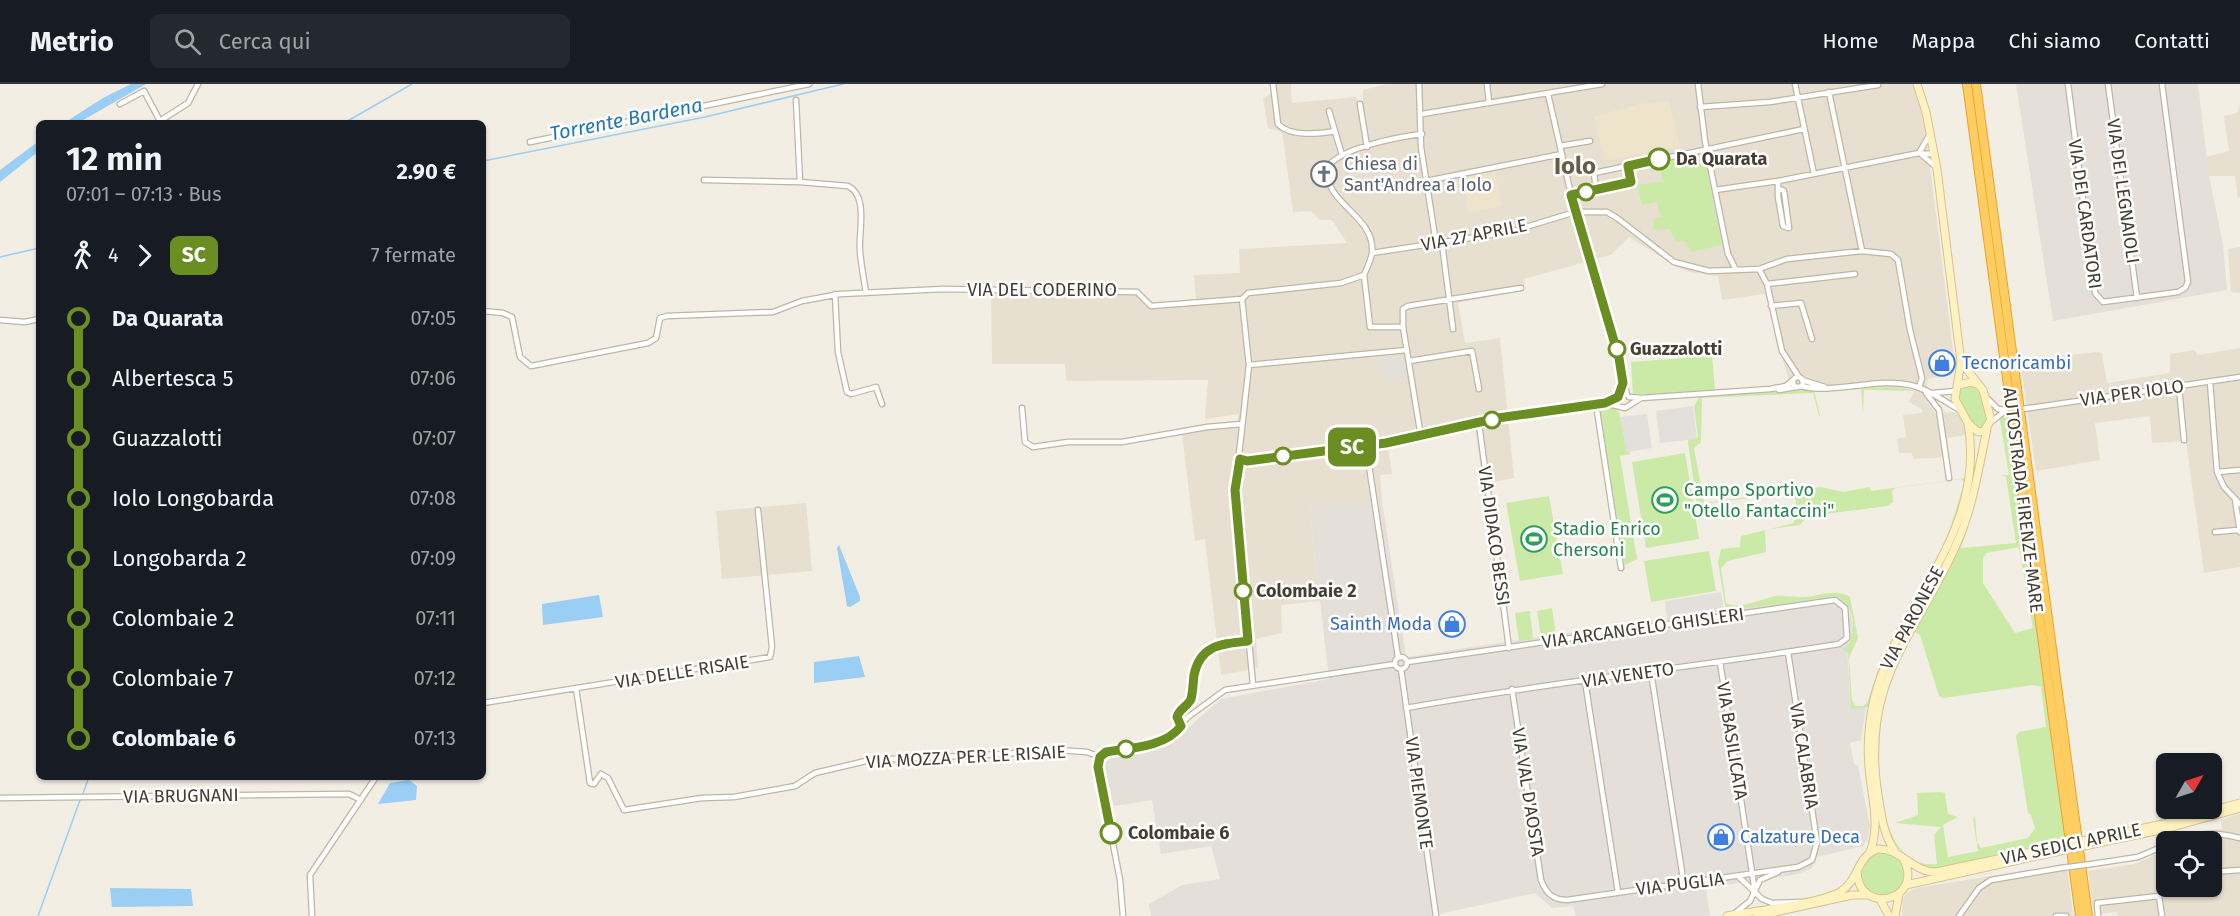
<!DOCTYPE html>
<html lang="it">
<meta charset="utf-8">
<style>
body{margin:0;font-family:"Fira Sans",sans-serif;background:#242831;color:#f1f3f6;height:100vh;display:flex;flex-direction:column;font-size:22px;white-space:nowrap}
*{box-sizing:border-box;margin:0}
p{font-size:20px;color:#9ea1a6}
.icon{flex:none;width:33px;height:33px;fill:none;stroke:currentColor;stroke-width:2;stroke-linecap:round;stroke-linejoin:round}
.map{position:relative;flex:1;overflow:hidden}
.sheet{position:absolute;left:36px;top:36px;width:450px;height:660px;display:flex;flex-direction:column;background:#171b24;border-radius:9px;box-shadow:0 2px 4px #0004}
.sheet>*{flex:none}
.badge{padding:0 12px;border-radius:9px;font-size:21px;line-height:39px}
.needle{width:39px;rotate:51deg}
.buttons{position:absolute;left:2156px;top:669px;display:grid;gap:12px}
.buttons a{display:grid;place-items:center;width:66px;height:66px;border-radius:9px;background:#171b24;box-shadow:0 2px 4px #0004;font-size:30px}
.map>.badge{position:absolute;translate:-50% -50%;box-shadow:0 0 0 3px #fff}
.legs{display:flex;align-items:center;gap:9px;height:66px;padding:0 30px;font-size:20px}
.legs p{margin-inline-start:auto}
.summary{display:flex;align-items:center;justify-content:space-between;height:102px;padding:0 30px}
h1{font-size:33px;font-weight:700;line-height:45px}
ul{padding:0 30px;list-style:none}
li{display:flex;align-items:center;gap:21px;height:60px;font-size:22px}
li i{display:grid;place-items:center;width:9px;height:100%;margin:0 8px;background:currentColor}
li i::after{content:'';width:15px;height:15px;margin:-8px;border:4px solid;border-radius:50%;background:#171b24}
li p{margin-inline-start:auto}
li:first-child i{background:linear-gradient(#0000 50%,currentColor 0)}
li:last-child i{background:linear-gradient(currentColor 50%,#0000 0)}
header{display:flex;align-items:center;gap:36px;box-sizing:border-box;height:84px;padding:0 30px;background:#171b24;border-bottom:2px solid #363941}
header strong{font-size:28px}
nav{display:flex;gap:33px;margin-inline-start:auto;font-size:21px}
.search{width:420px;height:54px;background:#242831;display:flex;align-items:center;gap:15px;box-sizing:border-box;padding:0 21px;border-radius:9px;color:#9ea1a6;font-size:22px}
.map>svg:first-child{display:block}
.residential{fill:#e7e0d0}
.industrial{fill:#e4dfd8}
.education{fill:#ede4cb}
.green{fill:#cbeaa8;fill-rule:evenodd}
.parking{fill:#e3e0dc}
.water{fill:#9acef4}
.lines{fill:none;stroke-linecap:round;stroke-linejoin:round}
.stream{stroke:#9acef4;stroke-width:1.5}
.street-casing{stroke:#beb6a5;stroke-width:7}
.secondary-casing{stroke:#d5c48f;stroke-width:9}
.highway-casing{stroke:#e7a429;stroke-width:10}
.street{stroke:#fff;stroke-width:4.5}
.secondary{stroke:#fff1c0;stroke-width:7}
.highway{stroke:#ffcd61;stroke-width:8}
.street-bridge-casing{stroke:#beb6a5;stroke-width:7;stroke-linecap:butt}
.secondary-bridge-casing{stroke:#d5c48f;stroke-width:9;stroke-linecap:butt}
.street-bridge{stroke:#fff;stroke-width:4.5}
.secondary-bridge{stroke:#fff1c0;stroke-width:7}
.line-1-casing{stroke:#fff;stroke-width:14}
.line-1{stroke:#6b8e23;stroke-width:9}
.stop-1-dot{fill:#fff;stroke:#6b8e23;stroke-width:3}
.labels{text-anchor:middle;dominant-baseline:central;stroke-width:5;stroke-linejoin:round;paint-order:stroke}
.stop-label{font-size:18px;font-weight:bold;fill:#453e33;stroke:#fff;text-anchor:start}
.worship-label{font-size:18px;fill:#5b616d;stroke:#fff;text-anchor:start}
.street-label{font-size:18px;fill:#453e33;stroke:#fff}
.shop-label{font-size:18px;fill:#366cbe;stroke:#fff;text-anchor:start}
.leisure-label{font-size:18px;fill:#27864d;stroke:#fff;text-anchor:start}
.water-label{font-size:20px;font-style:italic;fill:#2677b6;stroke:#fff}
.district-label{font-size:24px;font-weight:bold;fill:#685c49;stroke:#fff}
</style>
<header>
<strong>Metrio</strong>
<div class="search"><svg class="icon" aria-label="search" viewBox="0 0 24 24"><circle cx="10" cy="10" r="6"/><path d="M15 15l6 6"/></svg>Cerca qui</div>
<nav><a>Home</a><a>Mappa</a><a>Chi siamo</a><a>Contatti</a></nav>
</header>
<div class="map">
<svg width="2240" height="832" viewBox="0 0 2240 832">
<rect width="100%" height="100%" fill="#f3eee3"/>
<path class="residential" d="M 1270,0 L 1291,0 L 1292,19 L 1356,13 L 1358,17 L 1363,17 L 1363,6 L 1387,0 L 1912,0 L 1924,35 L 1955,283 L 1952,290 L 1928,295 L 1924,313 L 1935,329 L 1956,328 L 1963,337 L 1966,351 L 1947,354 L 1949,373 L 1913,375 L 1912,369 L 1899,369 L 1897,355 L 1906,353 L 1903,331 L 1922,329 L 1922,325 L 1909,318 L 1914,307 L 1898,304 L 1792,308 L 1765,210 L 1722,216 L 1718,192 L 1689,188 L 1675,182 L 1629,153 L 1611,171 L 1524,195 L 1524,206 L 1458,219 L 1465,259 L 1500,254 L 1514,394 L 1483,400 L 1475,344 L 1388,364 L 1392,390 L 1380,391 L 1382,417 L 1309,422 L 1320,517 L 1281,521 L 1282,549 L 1256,555 L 1258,584 L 1221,591 L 1205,455 L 1195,457 L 1182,350 L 1237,338 L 1239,330 L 1205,335 L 1208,296 L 1066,297 L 1065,280 L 992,280 L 991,204 L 1136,204 L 1154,219 L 1196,217 L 1194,191 L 1240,189 L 1239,165 L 1347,159 L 1332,136 L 1320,136 L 1311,127 L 1293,128 L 1282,48 L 1268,44 L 1263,14 L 1271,10 Z
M 2240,20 L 2240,113 L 2238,114 L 2235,92 L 2209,92 L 2206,73 L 2229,67 L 2224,32 L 2237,29 Z
M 2240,163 L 2240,209 L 2231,208 L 2228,165 Z
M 2240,264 L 2240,483 L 2204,489 L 2186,357 L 2152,359 L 2150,332 L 2095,339 L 2100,376 L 2036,387 L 2020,276 L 2098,268 L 2102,269 L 2107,299 L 2170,289 L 2170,270 L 2194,266 L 2198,271 Z
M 806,419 L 812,487 L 722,495 L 716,427 Z
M 2240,729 L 2240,832 L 2118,832 L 2117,828 L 2094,830 L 2088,787 L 2135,780 L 2166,766 L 2166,802 L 2211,802 L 2211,758 L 2168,757 L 2189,749 L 2222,745 L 2221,736 Z
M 2067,780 L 2073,832 L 1902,832 L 1903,815 L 1906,809 L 1916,804 Z"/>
<path class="industrial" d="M 2016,0 L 2198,0 L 2209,92 L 2223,161 L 2227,206 L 2053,237 Z
M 1382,417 L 1406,573 L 1667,534 L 1835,512 L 1844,515 L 1850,523 L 1853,547 L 1847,564 L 1851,625 L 1866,623 L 1861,656 L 1850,659 L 1854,680 L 1858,682 L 1870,742 L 1868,754 L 1863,762 L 1817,773 L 1812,784 L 1799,790 L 1706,804 L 1710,832 L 1576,832 L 1573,822 L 1552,824 L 1535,809 L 1430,832 L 1151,832 L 1149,820 L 1182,801 L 1220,795 L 1211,762 L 1161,770 L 1152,716 L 1114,722 L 1104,680 L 1113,672 L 1175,655 L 1221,615 L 1329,595 L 1309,421 Z"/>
<path class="education" d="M 1669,17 L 1680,62 L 1605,77 L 1594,33 L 1639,20 Z
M 1495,87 L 1502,122 L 1468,129 L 1463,94 Z"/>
<path class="green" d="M 1701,70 L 1704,72 L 1722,161 L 1691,168 L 1684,157 L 1676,158 L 1670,145 L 1654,146 L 1653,135 L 1660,133 L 1657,118 L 1642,121 L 1637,101 L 1663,98 L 1659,79 Z
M 1712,272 L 1715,306 L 1633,311 L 1631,278 Z
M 1971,301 C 1983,307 1986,325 1986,338 L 1981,344 L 1974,342 L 1958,311 L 1962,304 Z
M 1861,304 C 1878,304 1897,302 1914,307 L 1864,306 L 1863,330 L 1819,332 L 1813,309 L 1702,314 L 1701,358 L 1694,364 L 1704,419 L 1821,403 L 1843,408 L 1870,403 L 1871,407 L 1966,394 L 1953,446 L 1884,576 L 1869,623 L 1851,625 L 1848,569 L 1842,565 L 1847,563 C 1857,547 1855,521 1836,512 L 1726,527 L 1718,478 L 1721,465 L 1740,463 L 1741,452 L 1794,439 L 1796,418 L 1793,408 L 1697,421 L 1688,359 L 1688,356 L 1698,353 L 1694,322 L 1700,312 L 1814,306 L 1820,332 L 1863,330 ZM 1961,395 L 1964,398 L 1963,403 L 1945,460 L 1882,574 L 1867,619 L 1863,622 L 1855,622 L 1852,616 L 1849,574 L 1858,554 L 1850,513 C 1835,504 1820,512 1805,513 C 1794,514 1782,510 1772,513 C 1759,516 1739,526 1726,519 L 1721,484 L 1728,477 L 1766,468 L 1765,446 L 1799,441 L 1809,432 L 1888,422 L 1893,418 L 1892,407 L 1895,404 Z
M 1610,322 L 1619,328 L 1627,367 L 1631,370 L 1620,372 L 1637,475 L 1625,481 L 1625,485 L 1600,326 Z
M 2008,331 L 2065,757 L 1944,785 C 1912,786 1888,761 1884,729 C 1880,698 1875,666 1880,634 C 1888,579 1923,533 1947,485 C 1956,468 1963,449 1971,431 L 1961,464 L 2016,459 L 2006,393 L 2001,391 L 2009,391 L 2000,337 L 2001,332 ZM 2019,463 L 2033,544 L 2015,549 L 1983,499 L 1983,475 L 1986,469 ZM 1915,548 L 1920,551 L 1939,612 L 1943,614 L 2033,601 L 2041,603 L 2046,643 L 2019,648 L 2016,652 L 2028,729 L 2031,731 L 2035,744 L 2028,754 L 1981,764 L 1977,758 L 1975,731 L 1973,736 L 1978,767 L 1948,773 L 1943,741 L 1958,733 L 1948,730 L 1945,709 L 1941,708 L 1917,709 L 1918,731 L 1895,739 L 1941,743 L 1934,751 L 1937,780 C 1870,787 1875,656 1885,614 C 1890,591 1901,567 1915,548 Z
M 1685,369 L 1699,455 L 1646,464 L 1632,378 Z
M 1549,412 L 1563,490 L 1520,497 L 1506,419 Z
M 1709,467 L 1716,507 L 1651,518 L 1644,477 Z
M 1552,524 L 1556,552 L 1541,554 L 1537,527 Z
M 1530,527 L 1533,555 L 1519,557 L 1515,529 Z
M1861 790a22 22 0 1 1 44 0a22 22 0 1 1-44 0Z"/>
<path class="parking" d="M 1403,272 L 1407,294 L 1383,295 L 1382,273 Z
M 1693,322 L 1697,355 L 1660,359 L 1656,327 Z
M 1647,330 L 1652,364 L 1627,368 L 1620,333 Z
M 1721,508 L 1724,527 L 1667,534 L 1665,517 Z"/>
<path class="water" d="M 131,0 L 146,0 L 78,39 L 64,39 L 103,14 Z
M 39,57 L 39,67 L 0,98 L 0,86 Z
M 839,461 L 860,513 L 860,517 L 850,523 L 847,522 L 837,464 Z
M 599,511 L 603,533 L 543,541 L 542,520 Z
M 859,572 L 865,593 L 814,599 L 814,578 Z
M 409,696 L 417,702 L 416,716 L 378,720 L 390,699 Z
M 110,804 L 191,805 L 193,822 L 112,823 Z"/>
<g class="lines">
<path class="stream" d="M 344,39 L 412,0
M 483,77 L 705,33 L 843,0
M 0,173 L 39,164
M 82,712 L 89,693
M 38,832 L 80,716"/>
<g class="street-casing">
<path id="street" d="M 1273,0 L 1278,40 C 1290,53 1319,50 1335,47
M 1419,0 L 1421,63 L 1436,159
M 1487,0 L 1489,19
M 1698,0 L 1705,57 L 1728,170 L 1736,186
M 1795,0 L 1814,90
M 2068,0 L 2095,209 L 2103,218 L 2178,208 L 2185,204 L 2188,198 L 2162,0
M 2108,0 L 2137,214
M 1829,8 L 1862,167
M 1548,10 L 1575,128 L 1619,275 L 1627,311
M 796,16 L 800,98 L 848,102 C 869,112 858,149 860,167 C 861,181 864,195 866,209
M 120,20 L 144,7 L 160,37 L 188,19 L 198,0
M 1360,20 L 1367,63
M 1700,23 L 1770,18 L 1878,1
M 1329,27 L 1342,71
M 1422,30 L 1602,0
M 530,58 L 809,0
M 1560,62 L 1590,57
M 1919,69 L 1930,50
M 1921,70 L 1935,82
M 704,96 L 800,98
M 1426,97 L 1562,70
M 1778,97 L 1778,113 L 1783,142 L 1789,144 L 1784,107 L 1780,105
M 1596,105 L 1594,89 L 1804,45
M 1715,106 L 1778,97 L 1919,69 L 1930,70 L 1933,67
M 1571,111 L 1631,98 L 1628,82
M 1442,159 L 1453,245
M 1372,169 L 1510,148 L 1575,128 L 1607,128 L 1617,134 L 1674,178 L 1709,187 L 1759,185 L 1787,175 L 1862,167 L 1891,170 L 1898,176 L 1910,246 L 1922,294 L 1919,303
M 1759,185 L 1767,200 L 1782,267 L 1799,293
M 1364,191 C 1367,184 1371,176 1372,169 C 1376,130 1319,119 1329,81 C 1345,63 1398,53 1422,50
M 1364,191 L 1370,243 L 1403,243
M 1767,200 L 1855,190
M 835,210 L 838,268 L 847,308 L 851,310 L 876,303 L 882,320
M 1242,215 L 1249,281 L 1235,406 L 1253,601
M 1242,215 L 1248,209 L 1341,199 L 1364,191
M 1771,222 L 1801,219 L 1812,255
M 483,227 L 503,229 L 512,233 L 520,273 L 531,282 L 648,259 L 656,254 L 660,234 L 667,232 L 773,228 L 802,217 L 840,210 L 943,205 L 1137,208 L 1151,222 L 1242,215
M 0,236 L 25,238 L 39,235
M 1409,277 L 1472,267 L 1479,305
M 1249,281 L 1407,266
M1793 298a5 5 0 1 1 10 0a5 5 0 1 1-10 0Z
M 1802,296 L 1825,303
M 2210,298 L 2217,388 L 2224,403 L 2240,420
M 1801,302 C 1835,311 1878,292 1914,302 C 1930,306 1945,318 1960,326
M 2179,303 L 2184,356
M 1779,306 L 1796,303
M 1926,309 L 1939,326 L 1949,394
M 1933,309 L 1956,307
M 1629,313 L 1641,314 L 1770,305 L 1786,302 L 1793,296
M 1987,314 L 1998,325 L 2007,326
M 1605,319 L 1625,324 L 1641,314
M 1596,320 L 1621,484
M 1022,324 L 1025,358 L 1033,363 L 1068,358 L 1122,358 L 1207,343 L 1242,340
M 2023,325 L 2240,293
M 1991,338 L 2005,327
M 1479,340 L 1509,564
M 1421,353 L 1403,243 L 1403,225 L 1408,222 L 1521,204
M 1366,362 L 1398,573
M 1240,375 L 1247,377 L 1386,359 L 1498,334 L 1605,319 L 1618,313 L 1624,299
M 2217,388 L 2240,386
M 2235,415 L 2240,448
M 2215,448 L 2238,446
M1395 579a6 6 0 1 1 12 0a6 6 0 1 1-12 0Z
M 1720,578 L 1755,808
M 1401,585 L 1436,832
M 1651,588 L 1684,801
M 1585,597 L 1618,808
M 576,604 L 590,699 L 594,700 L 601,690 L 608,694 L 624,726 L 702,714 L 734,713 L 795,702 L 815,689 L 870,676 L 1007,670 L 1043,665 L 1087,668 L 1100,673
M 1512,605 L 1541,796 C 1546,809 1553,816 1567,816 L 1798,783 L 1812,776 L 1817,758 L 1788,568
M 483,619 L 770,573 L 772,563 L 758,426
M 1406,624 C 1550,598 1695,583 1839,560 L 1847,554 L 1845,524 L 1835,516 L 1407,578
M 1181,641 L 1177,633 L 1190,617 L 1195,587 L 1207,566 L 1218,560 L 1248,557
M 0,714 L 349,710 L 361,716
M 2174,758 C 2196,748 2218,748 2240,754
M 2092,780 L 2138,773 L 2166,761
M 2211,788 L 2240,786
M 1739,793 L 1762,815 L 1772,819 L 1804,818
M 2159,812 L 2162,832
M 1734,830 L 1750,817 L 1760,796 L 1778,788
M 312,832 L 310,791 L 376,693
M 1123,832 L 1120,796 L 1098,683 L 1102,670 L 1171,652 L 1188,633 L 1225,606 L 1395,580
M 1959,832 L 1979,804 L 1991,796 L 2061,784
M 2056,832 L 2066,832
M 2098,832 L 2097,819 L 2159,812 L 2167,802"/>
</g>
<g class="secondary-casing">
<path id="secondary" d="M 1917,0 L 1926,28 L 1937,85 L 1961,278 L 1955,315 L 1968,339 L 1978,348 L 1984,347 L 1991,336 L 1983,306 L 1961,278
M 1959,301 L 1971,298 L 1979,301
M 2092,755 L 2163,740 L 2240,719
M 2093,760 L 2165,745 L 2240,724
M 1870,768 C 1881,740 1871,712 1869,683 C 1867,660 1869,637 1874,615 C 1899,516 1987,450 1968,339
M 1896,769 C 1882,749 1881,728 1877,704 C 1862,593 1917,551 1957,459 C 1973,424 1979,382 1987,345
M 1857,788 C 1859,832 1924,817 1904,776
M 1906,801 L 2055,768
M 1880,815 L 1889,832
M 1727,832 C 1754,827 1818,820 1840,808 C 1859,797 1856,772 1878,765 C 1901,764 1912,788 1936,788 L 2054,763
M 1758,832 L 1852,811 L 1868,811
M 1895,832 L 1899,810"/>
</g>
<g class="highway-casing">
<path id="highway" d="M 1967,0 L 2080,832
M 1976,0 L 2088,832"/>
</g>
<use href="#street" class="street"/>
<use href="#secondary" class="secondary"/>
<use href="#highway" class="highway"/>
<g class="street-bridge-casing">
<path id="street-bridge" d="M 2061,784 L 2092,780"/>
</g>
<g class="secondary-bridge-casing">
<path id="secondary-bridge" d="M 2054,763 L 2092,755
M 2055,768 L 2093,760"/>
</g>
<use href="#street-bridge" class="street-bridge"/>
<use href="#secondary-bridge" class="secondary-bridge"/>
</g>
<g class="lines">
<g class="line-1-casing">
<path id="line-1" d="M 1111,749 L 1098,683 L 1100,673 L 1106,668 C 1130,664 1166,663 1181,642 L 1177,633 C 1179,625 1188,622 1191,615 C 1193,608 1193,599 1194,591 C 1200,561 1221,560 1248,557 L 1235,406 L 1240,375 L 1247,377 L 1386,359 L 1498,334 L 1605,319 L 1618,313 L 1623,299 L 1619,274 L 1571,111 L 1631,98 L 1628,82 L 1659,75"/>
</g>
<use href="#line-1" class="line-1"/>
</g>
<defs>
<g id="church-ring" transform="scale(1.35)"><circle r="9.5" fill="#fff" stroke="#6b7280" stroke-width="1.5"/><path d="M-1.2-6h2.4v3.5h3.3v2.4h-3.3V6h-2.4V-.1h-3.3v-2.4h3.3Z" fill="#6b7280"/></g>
<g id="shop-ring" transform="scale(1.35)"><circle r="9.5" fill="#fff" stroke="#3f7fe0" stroke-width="1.5"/><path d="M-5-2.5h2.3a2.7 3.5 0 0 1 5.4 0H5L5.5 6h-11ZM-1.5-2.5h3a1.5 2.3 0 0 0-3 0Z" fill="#3f7fe0"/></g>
<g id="stadium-ring" transform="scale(1.35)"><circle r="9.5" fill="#fff" stroke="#2e9e5b" stroke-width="1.5"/><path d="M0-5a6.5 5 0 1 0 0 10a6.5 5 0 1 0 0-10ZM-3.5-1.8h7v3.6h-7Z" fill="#2e9e5b"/></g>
</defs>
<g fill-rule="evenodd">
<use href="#church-ring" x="1324" y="90"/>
<use href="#shop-ring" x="1942" y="279"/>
<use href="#stadium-ring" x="1665" y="416"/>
<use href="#stadium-ring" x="1534" y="455"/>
<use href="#shop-ring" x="1452" y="540"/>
<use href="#shop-ring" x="1721" y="753"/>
</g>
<g class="stop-1-dot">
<circle cx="1659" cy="75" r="10"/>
<circle cx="1586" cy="108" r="8"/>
<circle cx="1617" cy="265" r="8"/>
<circle cx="1492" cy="336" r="8"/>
<circle cx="1283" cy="372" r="8"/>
<circle cx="1243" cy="507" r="8"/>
<circle cx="1126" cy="665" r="8"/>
<circle cx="1111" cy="749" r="10"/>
</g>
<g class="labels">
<g class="stop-label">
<text x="1676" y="75">Da Quarata</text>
<text x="1630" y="265">Guazzalotti</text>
<text x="1256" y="507">Colombaie 2</text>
<text x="1128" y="749">Colombaie 6</text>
</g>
<g class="worship-label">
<text x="1344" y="80">Chiesa di<tspan x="1344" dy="21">Sant'Andrea a Iolo</tspan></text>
</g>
<g class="street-label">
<text transform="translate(2123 107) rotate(82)">VIA DEI LEGNAIOLI</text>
<text transform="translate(2085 130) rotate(82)">VIA DEI CARDATORI</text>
<text transform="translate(1474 151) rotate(-11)">VIA 27 APRILE</text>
<text x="1042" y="206">VIA DEL CODERINO</text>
<text transform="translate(2132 309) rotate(-8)">VIA PER IOLO</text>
<text transform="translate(2023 416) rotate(83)">AUTOSTRADA FIRENZE-MARE</text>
<text transform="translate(1494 452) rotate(82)">VIA DIDACO BESSI</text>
<text transform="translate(1912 534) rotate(-62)">VIA PARONESE</text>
<text transform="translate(1643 544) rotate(-8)">VIA ARCANGELO GHISLERI</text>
<text transform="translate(682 588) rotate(-9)">VIA DELLE RISAIE</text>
<text transform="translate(1628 591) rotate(-8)">VIA VENETO</text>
<text transform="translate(1732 657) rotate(81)">VIA BASILICATA</text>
<text transform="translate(1804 672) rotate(81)">VIA CALABRIA</text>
<text transform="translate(966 673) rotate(-3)">VIA MOZZA PER LE RISAIE</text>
<text transform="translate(1528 708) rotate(81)">VIA VAL D'AOSTA</text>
<text transform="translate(1419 709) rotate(82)">VIA PIEMONTE</text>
<text transform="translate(181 712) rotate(-1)">VIA BRUGNANI</text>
<text transform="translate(2071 760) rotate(-12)">VIA SEDICI APRILE</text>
<text transform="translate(1680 800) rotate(-7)">VIA PUGLIA</text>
</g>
<g class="shop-label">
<text x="1962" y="279">Tecnoricambi</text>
<text x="1432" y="540" text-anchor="end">Sainth Moda</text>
<text x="1740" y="753">Calzature Deca</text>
</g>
<g class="leisure-label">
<text x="1684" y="406">Campo Sportivo<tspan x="1684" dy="21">"Otello Fantaccini"</tspan></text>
<text x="1553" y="445">Stadio Enrico<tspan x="1553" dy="21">Chersoni</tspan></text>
</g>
<g class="water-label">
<text transform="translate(626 35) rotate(-11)">Torrente Bardena</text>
</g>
<g class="district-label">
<text x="1575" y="82">Iolo</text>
</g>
</g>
</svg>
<div class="buttons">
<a><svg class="needle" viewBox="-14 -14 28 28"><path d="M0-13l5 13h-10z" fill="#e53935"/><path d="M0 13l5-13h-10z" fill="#9ea1a6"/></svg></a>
<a><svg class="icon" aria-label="locate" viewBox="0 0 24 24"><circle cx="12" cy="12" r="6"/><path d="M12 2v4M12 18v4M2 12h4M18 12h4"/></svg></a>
</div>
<b class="badge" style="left:1352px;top:363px;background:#6b8e23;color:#fff">SC</b>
<section class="sheet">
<div class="summary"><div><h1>12 min</h1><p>07:01 – 07:13 · Bus</p></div><b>2.90 €</b></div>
<div class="legs"><svg class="icon" aria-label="walk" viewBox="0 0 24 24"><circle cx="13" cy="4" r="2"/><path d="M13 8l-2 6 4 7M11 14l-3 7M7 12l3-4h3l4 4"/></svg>4<svg class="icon" aria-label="forward" viewBox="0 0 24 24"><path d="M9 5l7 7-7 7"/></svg><b class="badge" style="background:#6b8e23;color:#fff">SC</b><p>7 fermate</p></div>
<ul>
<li><i style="color:#6b8e23"></i><b>Da Quarata</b><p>07:05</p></li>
<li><i style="color:#6b8e23"></i><span>Albertesca 5</span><p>07:06</p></li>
<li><i style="color:#6b8e23"></i><span>Guazzalotti</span><p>07:07</p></li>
<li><i style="color:#6b8e23"></i><span>Iolo Longobarda</span><p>07:08</p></li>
<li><i style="color:#6b8e23"></i><span>Longobarda 2</span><p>07:09</p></li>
<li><i style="color:#6b8e23"></i><span>Colombaie 2</span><p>07:11</p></li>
<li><i style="color:#6b8e23"></i><span>Colombaie 7</span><p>07:12</p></li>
<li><i style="color:#6b8e23"></i><b>Colombaie 6</b><p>07:13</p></li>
</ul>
</section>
</div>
